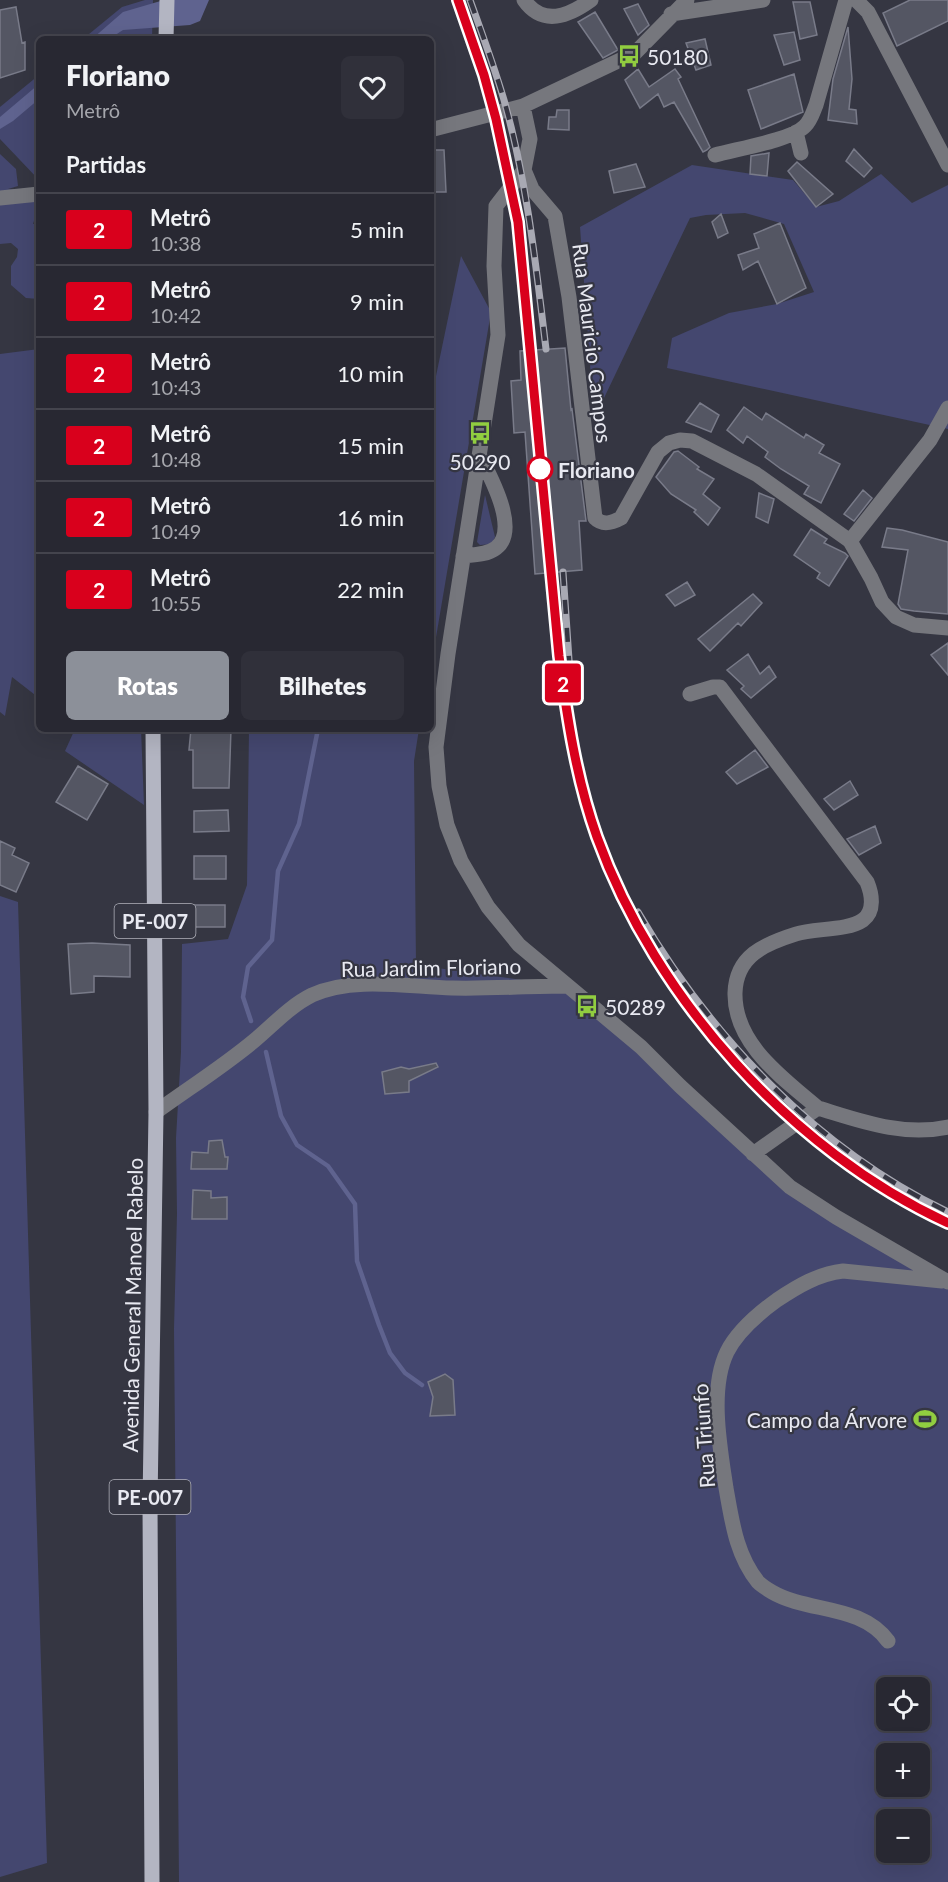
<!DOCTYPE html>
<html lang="pt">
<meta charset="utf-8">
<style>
body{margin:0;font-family:Lato,sans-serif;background:#30303a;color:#f1f3f6;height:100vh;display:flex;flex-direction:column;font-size:22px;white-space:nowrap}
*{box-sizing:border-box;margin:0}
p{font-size:20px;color:#a5a6ac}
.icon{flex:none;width:33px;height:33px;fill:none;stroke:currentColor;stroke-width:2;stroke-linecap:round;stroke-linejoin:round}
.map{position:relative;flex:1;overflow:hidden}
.panel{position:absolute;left:36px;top:36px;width:398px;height:696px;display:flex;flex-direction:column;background:#282832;border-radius:9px;box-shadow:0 6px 24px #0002,0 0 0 2px #44444d}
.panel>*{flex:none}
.badge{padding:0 12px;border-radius:4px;font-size:21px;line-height:39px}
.tools{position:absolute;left:876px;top:1677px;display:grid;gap:12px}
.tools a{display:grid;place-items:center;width:54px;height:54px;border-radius:9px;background:#282832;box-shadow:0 6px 24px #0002,0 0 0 2px #44444d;font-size:30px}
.map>.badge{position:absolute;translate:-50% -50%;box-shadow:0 0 0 3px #fff}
h2{padding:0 30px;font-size:22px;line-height:54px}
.round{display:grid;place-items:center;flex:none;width:63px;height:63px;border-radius:9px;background:#30303a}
.headline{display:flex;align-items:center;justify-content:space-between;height:102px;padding:0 30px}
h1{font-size:28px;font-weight:800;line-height:45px}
.primary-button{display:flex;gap:12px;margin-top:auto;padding:12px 30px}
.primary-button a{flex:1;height:69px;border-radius:9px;background:#8c9099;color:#fff;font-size:24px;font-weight:800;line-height:69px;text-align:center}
.primary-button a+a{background:#30303a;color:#f1f3f6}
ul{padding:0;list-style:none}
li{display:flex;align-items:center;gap:18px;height:72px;padding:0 30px;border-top:2px solid #44444d}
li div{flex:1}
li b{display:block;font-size:22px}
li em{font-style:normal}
li .badge{min-width:66px;font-weight:700;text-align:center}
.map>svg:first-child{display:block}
.green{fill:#44476f;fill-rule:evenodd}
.water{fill:#5f638f}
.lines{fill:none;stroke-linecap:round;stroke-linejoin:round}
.stream{stroke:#5f638f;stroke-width:4.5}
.building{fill:#545663;stroke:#797b89;stroke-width:1.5}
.minor{stroke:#76777d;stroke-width:15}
.major{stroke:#b3b5c2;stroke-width:15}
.rail-casing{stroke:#a8a9b3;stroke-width:7}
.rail{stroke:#353642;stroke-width:4.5;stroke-dasharray:14;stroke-linecap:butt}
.line-casing{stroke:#fff;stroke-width:14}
.line{stroke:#d9001c;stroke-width:9}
.stop-dot{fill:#fff;stroke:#d9001c;stroke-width:3}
.labels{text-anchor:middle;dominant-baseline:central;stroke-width:4.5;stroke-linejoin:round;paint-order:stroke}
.shield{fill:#353642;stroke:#b2b3bc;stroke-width:1.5}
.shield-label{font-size:20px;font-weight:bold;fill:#e8e9f1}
.poi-label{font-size:21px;fill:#e8e9f1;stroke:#353642;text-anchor:start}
.street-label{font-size:21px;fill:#e8e9f1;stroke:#353642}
.stop-label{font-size:21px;font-weight:bold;fill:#e8e9f1;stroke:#353642;text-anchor:start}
</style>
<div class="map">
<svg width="948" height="1882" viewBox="0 0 948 1882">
<rect width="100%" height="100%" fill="#353642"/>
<path class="green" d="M 145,0 L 153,0 L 152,39 L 83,39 L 122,7 Z
M 39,75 L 39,180 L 0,139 L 0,107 Z
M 0,154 L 16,169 L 18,186 L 8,189 L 30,189 C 40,199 37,212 33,224 L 39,223 L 39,299 L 26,298 L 11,285 L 11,266 L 17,257 L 18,249 L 11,243 L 0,244 Z
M 692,165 L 793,180 L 816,207 L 839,201 L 881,174 L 912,203 L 948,185 L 948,429 L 667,368 L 672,338 L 729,313 L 777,304 L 814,292 L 784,224 L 745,213 L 706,215 L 690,218 L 594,419 L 580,227 Z
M 461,256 L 491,312 L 431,667 L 431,400 Z
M 39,349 L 39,698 L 12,677 L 5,716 L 0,712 L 0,354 Z
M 485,495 L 495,537 L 492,544 L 480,545 L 477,542 Z
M 75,729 L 141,729 L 144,805 L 65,751 Z
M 249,729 L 419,729 L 414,761 L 416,965 L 566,986 L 820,1206 L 948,1274 L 948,1882 L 179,1882 L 174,1329 L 177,1214 L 176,1138 L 181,1052 L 182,944 L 228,939 L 247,885 ZM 886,1688 L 920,1688 L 920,1720 L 886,1720 ZM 886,1754 L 920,1754 L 920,1786 L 886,1786 ZM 886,1820 L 920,1820 L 920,1852 L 886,1852 Z
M 0,896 L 18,902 L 47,1863 L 0,1877 Z"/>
<path class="water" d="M 164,0 L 209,0 L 200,21 L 190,25 L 123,30 L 109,39 L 92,39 L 123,12 Z
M 39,84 L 39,99 L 13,121 L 0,129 L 0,117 Z"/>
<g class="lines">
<path class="stream" d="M 251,1021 L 243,997 L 248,967 L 272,940 L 278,871 L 299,824 L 318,729
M 266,1052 L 281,1116 L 297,1145 L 328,1166 L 355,1204 L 357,1261 L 379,1325 L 390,1353 L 405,1373 L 422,1385"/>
</g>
<path class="building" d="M 910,0 L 948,0 L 948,21 L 897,46 L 883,13 Z
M 793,2 L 810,2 L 817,35 L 800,39 Z
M 638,4 L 649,25 L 638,35 L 624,9 Z
M 16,7 L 22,43 L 25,42 L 25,70 L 0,78 L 0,10 Z
M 595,12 L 618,50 L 603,58 L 578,22 Z
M 848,27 L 852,79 L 849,109 L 856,110 L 857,124 L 828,120 L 833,79 Z
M 794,32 L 800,60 L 784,65 L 774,35 Z
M 705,39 L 711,65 L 696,70 L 686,43 Z
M 638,69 L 649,87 L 675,69 L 681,77 L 678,79 L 710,147 L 707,150 L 703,152 L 674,102 L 664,107 L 658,94 L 640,108 L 625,80 Z
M 794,74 L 803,112 L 761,129 L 748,90 Z
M 557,110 L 569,110 L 569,130 L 548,129 L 549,117 L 556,117 Z
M 854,149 L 872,168 L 864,177 L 846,161 Z
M 430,150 L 444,150 L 446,192 L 430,192 Z
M 769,153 L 767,176 L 750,174 L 751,156 Z
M 797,162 L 833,194 L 816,207 L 788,171 Z
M 636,164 L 645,187 L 614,193 L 609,171 Z
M 721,214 L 728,233 L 718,238 L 712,222 Z
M 780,223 L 806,288 L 777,304 L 758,261 L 743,270 L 738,255 L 759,248 L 754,234 Z
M 565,348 L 571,410 L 572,409 L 586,521 L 579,521 L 582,570 L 535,574 L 525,432 L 514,433 L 511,381 L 521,380 L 520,351 Z
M 700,403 L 719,415 L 711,432 L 686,422 Z
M 744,407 L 762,420 L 766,413 L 804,438 L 806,434 L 824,445 L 819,453 L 840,464 L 821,503 L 804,494 L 809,486 L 781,469 L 765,457 L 768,452 L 747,436 L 743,443 L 727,430 Z
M 678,451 L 699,467 L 697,469 L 714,479 L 703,494 L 720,508 L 708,525 L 694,512 L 696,510 L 671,494 L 656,477 L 674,452 Z
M 863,490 L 872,498 L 854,521 L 844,514 Z
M 759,493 L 774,499 L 768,523 L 756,517 Z
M 887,528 L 902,530 L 948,542 L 948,614 L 914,611 L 901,609 L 898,604 L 908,550 L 882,547 Z
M 811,529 L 827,539 L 824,543 L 845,553 L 848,556 L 829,586 L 817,578 L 820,573 L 794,555 Z
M 687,582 L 695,595 L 675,606 L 666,595 Z
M 753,594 L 762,603 L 741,626 L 738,623 L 710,651 L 698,639 Z
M 948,643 L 948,675 L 931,655 Z
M 748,654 L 760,674 L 769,666 L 776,677 L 751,698 L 741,689 L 744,686 L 727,670 Z
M 191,729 L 231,729 L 229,788 L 193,788 L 193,750 L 189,750 Z
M 755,750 L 768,767 L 737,784 L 726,772 Z
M 78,766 L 108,784 L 87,820 L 56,802 Z
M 850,781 L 858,795 L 834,810 L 824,799 Z
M 228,810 L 229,831 L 194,832 L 194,811 Z
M 875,826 L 881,843 L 859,855 L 847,839 Z
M 0,841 L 15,848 L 12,855 L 29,863 L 16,892 L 0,885 Z
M 194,856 L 226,856 L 226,879 L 194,879 Z
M 189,905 L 225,905 L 225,927 L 189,927 Z
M 92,943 L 130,945 L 130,977 L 94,976 L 94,992 L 71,994 L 68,944 Z
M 436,1063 L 438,1067 L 409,1081 L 409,1092 L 385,1094 L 382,1072 L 401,1067 L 409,1069 Z
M 222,1140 L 225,1157 L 228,1157 L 227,1169 L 191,1169 L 192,1152 L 208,1153 L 209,1141 Z
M 193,1190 L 211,1191 L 211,1198 L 227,1197 L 227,1219 L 192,1219 Z
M 445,1374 L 453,1380 L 455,1415 L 430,1416 L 433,1397 L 428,1382 Z"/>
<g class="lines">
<path class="minor" d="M 524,0 C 543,27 569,16 591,0
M 856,0 L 868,12 L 948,165
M 671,14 L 763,0
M 523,106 L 530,139 L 524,170 L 532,189 L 555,216 L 569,297 L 595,518 C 603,526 612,523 621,518 L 658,452 L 669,443 L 680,440 L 692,441 L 756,474 L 850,541 L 871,578 L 882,602 L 896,617 L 914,625 L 948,628
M 430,130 L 523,106 L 635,53 L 687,0
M 796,132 L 801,153
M 715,155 C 736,149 792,140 805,126 C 811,120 813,112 816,105 L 846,0
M 524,170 L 496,206 L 494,266 L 498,335 L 448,654 L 436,747 L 439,786 L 447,825 L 461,861 L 488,907 L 519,945 L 641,1047 L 680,1086 L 790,1187 L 836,1217 L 948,1282
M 0,198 L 39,194
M 850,541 L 930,440 L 948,408
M 463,556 C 473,555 487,555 496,548 C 520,530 490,476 480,456
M 690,694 L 713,687 L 720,687 L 867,882 C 872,894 875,911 863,920 C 847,931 814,928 796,934 C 764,944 736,956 735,993 C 734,1044 783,1078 818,1108
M 156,1112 C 189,1088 224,1066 255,1040 C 274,1024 290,1006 312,995 C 353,976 409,987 452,988 C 490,989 528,986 566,986
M 753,1154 L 818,1108 C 861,1121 903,1137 948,1127
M 888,1641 C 861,1604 808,1613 772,1592 C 767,1589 762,1586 758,1582 C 736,1555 732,1521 726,1488 C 720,1448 709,1389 727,1352 C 737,1332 759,1313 777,1300 C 798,1286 818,1274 843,1271 L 942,1281"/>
<path class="major" d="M 166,39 L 167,0
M 152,1882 L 150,1503 L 156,1112 L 153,729"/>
<g class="rail-casing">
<path id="rail" d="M 458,0 C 475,46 491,93 502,141 C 519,209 525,280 531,350
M 470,0 C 482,33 494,66 504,100 C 527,181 536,266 546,349
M 550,572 C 558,646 564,721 583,792 C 633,973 778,1144 948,1223
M 563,572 L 570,674
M 638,912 C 710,1036 817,1149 948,1212"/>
</g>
<use href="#rail" class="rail"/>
</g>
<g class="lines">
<g class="line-casing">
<path id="line" d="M 458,0 L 484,75 L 496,119 L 518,222 L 559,656 C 567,717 576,778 597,837 C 655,998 792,1151 948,1223"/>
</g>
<use href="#line" class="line"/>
</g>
<defs>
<g id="bus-bare" transform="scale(1.8)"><path d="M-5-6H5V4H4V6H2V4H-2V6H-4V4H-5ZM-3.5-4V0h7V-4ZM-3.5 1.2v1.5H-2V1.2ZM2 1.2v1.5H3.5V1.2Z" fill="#91cd40" stroke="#353642" stroke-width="2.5" paint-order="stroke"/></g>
<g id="stadium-bare" transform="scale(1.8)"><path d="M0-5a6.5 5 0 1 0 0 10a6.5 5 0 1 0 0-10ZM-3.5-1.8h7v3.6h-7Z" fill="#91cd40" stroke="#353642" stroke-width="2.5" paint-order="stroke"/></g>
</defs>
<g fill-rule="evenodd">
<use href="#bus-bare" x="629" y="56"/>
<use href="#bus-bare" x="480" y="433"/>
<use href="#bus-bare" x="587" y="1006"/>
<use href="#stadium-bare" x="925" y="1419"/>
</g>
<circle class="stop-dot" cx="540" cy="469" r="12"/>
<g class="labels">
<g class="shield">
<rect x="114.5" y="904" width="81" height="34" rx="4.5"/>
<rect x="109.5" y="1480" width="81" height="34" rx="4.5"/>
</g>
<g class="shield-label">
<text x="155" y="921">PE-007</text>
<text x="150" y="1497">PE-007</text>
</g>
<g class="poi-label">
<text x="647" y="56">50180</text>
<text x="480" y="461" text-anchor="middle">50290</text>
<text x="605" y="1006">50289</text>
<text x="907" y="1419" text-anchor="end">Campo da Árvore</text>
</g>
<g class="street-label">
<text transform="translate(593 343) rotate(83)">Rua Mauricio Campos</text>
<text transform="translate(431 967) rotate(-1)">Rua Jardim Floriano</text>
<text transform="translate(132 1305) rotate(-89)">Avenida General Manoel Rabelo</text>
<text transform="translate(703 1436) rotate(-94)">Rua Triunfo</text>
</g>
<g class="stop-label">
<text x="558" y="469">Floriano</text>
</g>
</g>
</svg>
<div class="tools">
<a><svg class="icon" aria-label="locate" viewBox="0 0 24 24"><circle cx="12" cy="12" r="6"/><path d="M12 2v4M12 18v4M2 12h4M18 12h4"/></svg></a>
<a>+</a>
<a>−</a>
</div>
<b class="badge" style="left:563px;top:683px;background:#d9001c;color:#fff">2</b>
<section class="panel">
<div class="headline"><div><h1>Floriano</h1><p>Metrô</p></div><a class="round"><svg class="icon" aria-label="heart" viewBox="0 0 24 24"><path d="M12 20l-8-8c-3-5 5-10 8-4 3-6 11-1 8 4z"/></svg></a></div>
<h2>Partidas</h2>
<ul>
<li><span class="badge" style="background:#d9001c;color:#fff">2</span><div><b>Metrô</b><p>10:38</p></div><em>5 min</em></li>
<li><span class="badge" style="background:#d9001c;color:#fff">2</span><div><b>Metrô</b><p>10:42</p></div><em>9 min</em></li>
<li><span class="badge" style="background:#d9001c;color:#fff">2</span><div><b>Metrô</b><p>10:43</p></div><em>10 min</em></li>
<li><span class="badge" style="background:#d9001c;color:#fff">2</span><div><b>Metrô</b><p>10:48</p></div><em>15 min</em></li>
<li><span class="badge" style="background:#d9001c;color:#fff">2</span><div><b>Metrô</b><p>10:49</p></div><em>16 min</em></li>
<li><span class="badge" style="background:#d9001c;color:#fff">2</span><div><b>Metrô</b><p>10:55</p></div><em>22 min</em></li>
</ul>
<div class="primary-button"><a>Rotas</a><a>Bilhetes</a></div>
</section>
</div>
